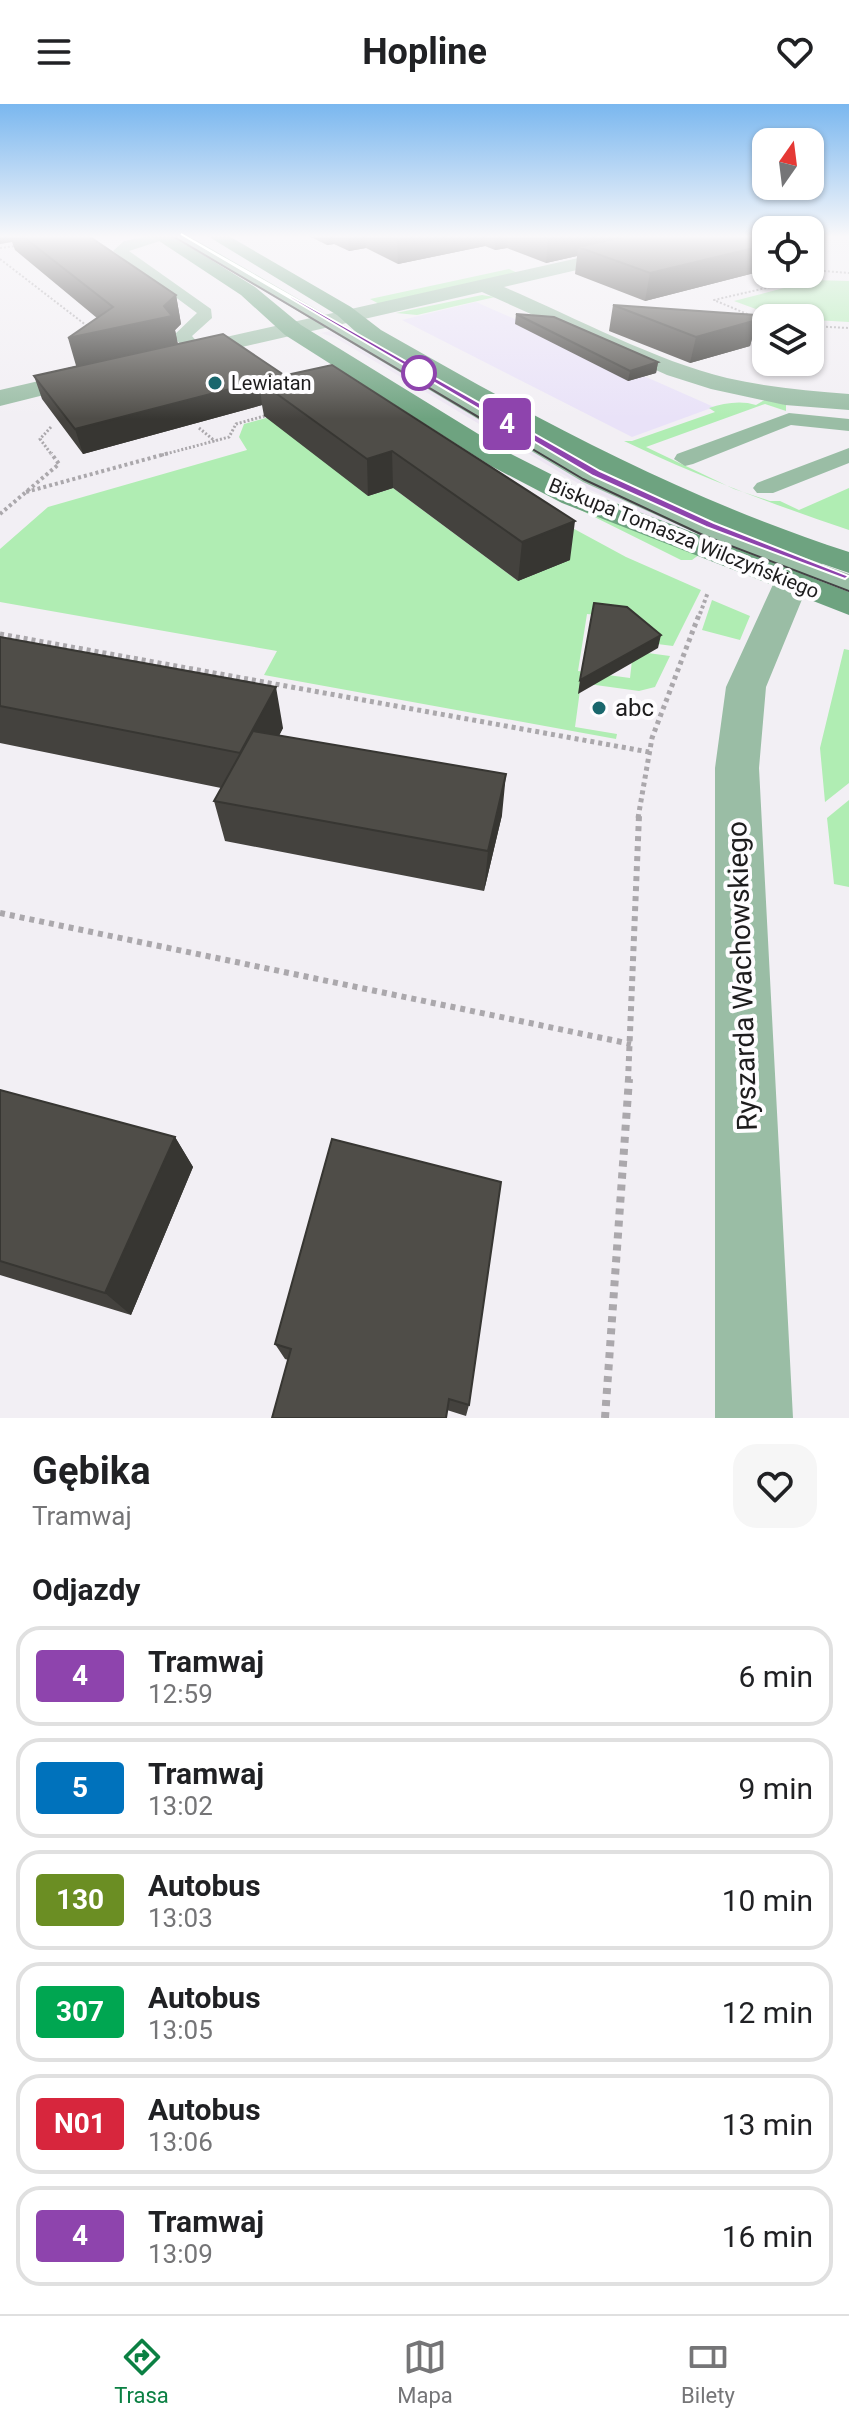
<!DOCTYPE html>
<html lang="pl">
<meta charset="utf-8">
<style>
body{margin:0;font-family:Roboto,sans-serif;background:#f6f6f6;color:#202124;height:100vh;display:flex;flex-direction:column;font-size:30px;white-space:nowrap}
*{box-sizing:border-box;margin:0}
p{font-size:26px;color:#757577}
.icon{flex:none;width:44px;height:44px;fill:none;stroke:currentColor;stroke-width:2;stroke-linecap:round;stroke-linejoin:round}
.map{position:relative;height:1314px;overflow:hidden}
.panel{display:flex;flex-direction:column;background:#fff;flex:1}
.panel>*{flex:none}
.badge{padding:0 16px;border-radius:6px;font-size:28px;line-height:52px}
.needle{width:52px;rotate:14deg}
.controls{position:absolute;left:752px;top:24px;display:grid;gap:16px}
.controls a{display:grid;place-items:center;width:72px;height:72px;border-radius:16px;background:#fff;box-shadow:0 2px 6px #0004;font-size:40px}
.map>.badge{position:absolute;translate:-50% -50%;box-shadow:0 0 0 4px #fff}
h2{padding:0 32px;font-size:30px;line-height:72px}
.round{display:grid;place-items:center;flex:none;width:84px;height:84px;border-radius:24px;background:#f6f6f6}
.headline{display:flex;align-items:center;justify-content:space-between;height:136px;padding:0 32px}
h1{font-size:38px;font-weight:700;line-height:60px}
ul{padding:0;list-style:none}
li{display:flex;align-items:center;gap:24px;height:100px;margin:0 16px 12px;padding:0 16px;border:4px solid #e0e0e0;border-radius:24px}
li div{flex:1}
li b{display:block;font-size:30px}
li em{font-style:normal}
li .badge{min-width:88px;font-weight:700;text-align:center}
header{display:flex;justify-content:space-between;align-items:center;height:104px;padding:0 32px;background:#fff;font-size:36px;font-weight:700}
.tab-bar{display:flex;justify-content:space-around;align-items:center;height:112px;border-top:2px solid #e0e0e0;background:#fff;font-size:22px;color:#757577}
.tab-bar a{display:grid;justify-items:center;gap:4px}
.tab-bar .selected{color:#0b8043}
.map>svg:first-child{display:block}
.commercial{fill:#e9e2f8}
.built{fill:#ece5f2}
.green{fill:#b0edb3}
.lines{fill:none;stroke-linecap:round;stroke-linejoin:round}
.path-far5{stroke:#aba8ac;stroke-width:2;stroke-dasharray:2 2;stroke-linecap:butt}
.path-far4{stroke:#aba8ac;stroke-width:3;stroke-dasharray:2 2;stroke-linecap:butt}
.path-far3{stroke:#aba8ac;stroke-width:4;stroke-dasharray:3 3;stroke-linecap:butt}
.path-far2{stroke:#aba8ac;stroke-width:5;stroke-dasharray:4 4;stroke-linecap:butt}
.path-far1{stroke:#aba8ac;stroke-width:6;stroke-dasharray:5 5;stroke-linecap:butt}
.path{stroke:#aba8ac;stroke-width:8;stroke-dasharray:6 6;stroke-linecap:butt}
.lane{fill:#9abda5;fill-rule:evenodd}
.street{fill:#9abda5;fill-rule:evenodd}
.secondary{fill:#6ea380;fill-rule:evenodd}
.tram{stroke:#444345;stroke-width:2}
.wall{fill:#44423e}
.shaded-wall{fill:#373632}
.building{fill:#4f4d48;stroke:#373632;stroke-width:2}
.line{fill:#8e44ad;stroke:#fff;stroke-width:2}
.stop-dot{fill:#fff;stroke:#8e44ad;stroke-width:4}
.poi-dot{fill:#1a676d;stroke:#fefdff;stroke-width:3}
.labels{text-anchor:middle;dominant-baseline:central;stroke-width:8;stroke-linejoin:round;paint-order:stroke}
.far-poi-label{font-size:20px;fill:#1d1c1d;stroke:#fefdff;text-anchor:start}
.far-street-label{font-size:20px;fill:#1d1c1d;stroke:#fefdff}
.poi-label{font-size:24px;fill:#1d1c1d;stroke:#fefdff;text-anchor:start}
.near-street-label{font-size:28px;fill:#1d1c1d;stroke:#fefdff}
</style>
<header><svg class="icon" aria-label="menu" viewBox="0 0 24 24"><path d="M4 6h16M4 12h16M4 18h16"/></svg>Hopline<svg class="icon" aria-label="heart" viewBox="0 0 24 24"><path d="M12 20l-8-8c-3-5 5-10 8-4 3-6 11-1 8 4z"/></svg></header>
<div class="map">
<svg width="849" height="1314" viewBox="0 0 849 1314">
<rect width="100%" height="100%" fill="#f2eff4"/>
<path class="commercial" d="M 476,198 L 714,303 L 632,333 L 402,216 Z"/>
<path class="built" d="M 349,223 L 545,336 L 778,440 L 758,461 L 586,384 L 336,234 L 321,229 Z"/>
<path class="green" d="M 509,165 L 522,171 L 381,201 L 370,195 Z
M 814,176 L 849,177 L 849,218 L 780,214 L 734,197 Z
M 482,191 L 495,193 L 417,211 L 396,209 Z
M 353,290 L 368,392 L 393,384 L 518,477 L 569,456 L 565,420 L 626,453 L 701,486 L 673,542 L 634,537 L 636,515 L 587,510 L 578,567 L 630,574 L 633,547 L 670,552 L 655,583 L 639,587 L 581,579 L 575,623 L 617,630 L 616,635 L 264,571 L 277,547 L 0,498 L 0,445 L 48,403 L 247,346 L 239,333 L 244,320 Z
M 766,295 L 786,301 L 786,307 L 765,300 L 646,343 L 734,385 L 770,397 L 780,397 L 799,406 L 849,384 L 849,426 C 772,400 697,372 624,337 L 632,337 L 715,308 L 709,304 C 724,299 741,296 756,301 Z
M 498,365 L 700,450 L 692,456 L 681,456 Z
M 712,496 L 750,512 L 740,536 L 702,526 Z
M 844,545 L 849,546 L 849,679 L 825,698 L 820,644 Z
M 849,696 L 849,783 L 834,780 L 827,714 Z"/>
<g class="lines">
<path class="path-far5" d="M 0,144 L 16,142
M 0,155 L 91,225
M 794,170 L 809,174 L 824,167 L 849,169
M 766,218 L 714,196 L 809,174
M 810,222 L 849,224"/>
<path class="path-far4" d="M 51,323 L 40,335 L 52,351
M 199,324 L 215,337
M 162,351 L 229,333 L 236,320 L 268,311"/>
<path class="path-far3" d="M 26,388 L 169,349
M 0,410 L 59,360 L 51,349
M 700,510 L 708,488"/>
<path class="path-far2" d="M 0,530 L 649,648
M 638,714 L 652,634 L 700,508"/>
<path class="path-far1" d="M 0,809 L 631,940
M 628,977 L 639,712"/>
<path class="path" d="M 605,1314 L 629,975"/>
<path class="lane" d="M 154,131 L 169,134 L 129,147 L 211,205 L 212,214 L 192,232 L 205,247 L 202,251 L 190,251 L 173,232 L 197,209 L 113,147 L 124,137 Z
M 171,131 L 187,131 L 599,368 L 743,432 L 849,470 L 849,487 L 725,442 L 583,378 Z
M 789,309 L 849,315 L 849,327 L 791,321 L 693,360 L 685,362 L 674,355 L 677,350 Z
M 849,344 L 849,359 L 773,389 L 757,389 L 753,384 L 757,379 Z"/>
<path class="street" d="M 681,131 L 714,131 L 706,136 L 504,183 C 572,212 656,257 727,274 C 767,283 808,287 849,290 L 849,306 L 785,301 L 711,285 L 667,271 L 482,188 L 177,258 L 169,256 L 165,251 L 169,246 L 177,244 Z
M 95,264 L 104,266 L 107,271 L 104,276 L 0,302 L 0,286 Z
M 814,438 L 826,441 L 831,448 L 810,476 L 766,583 L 759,664 L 793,1314 L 715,1314 L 715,664 L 726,583 L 776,474 L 802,441 Z"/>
<path class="secondary" d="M 150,131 L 171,131 L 255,183 L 301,221 L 511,350 L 584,387 L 849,488 L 849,511 L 562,399 L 491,362 L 285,231 L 241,191 Z
M 206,131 L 227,131 L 351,203 L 381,226 C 537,315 677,392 849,448 L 849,469 L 736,430 L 606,373 L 522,328 L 365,236 L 337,211 Z"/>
<path class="tram" d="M 171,131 L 583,375 L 705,432 L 849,487
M 651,396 L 739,433 L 849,472"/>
</g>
<path class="wall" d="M 0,131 L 87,131 L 176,191 L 181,220 L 175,226 L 178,240 L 284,271 L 570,456 L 518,477 L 393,384 L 368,392 L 264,312 L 262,301 L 83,350 L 42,295 L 34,272 L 76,262 L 97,214 L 15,146 L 12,138 Z
M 307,131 L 766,131 L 766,166 L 645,197 L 575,170 L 577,152 L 546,159 L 507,144 L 495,146 L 485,142 L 398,160 L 366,144 L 349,147 L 334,140 L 327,141 Z
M 613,201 L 757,216 L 750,242 L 690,259 L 609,227 Z
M 516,210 L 658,258 L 656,269 L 628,277 L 515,220 Z
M 0,533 L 283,624 L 279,631 L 502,711 L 484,787 L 225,737 L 214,697 L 221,684 L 0,639 Z
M 0,986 L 175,1033 L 193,1063 L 131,1211 L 0,1171 Z
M 275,1240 L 469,1301 L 466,1312 L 285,1255 Z"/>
<path class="shaded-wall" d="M 0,131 L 10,131 L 12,138 L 0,140 Z
M 326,131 L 333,131 L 334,140 L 327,141 Z
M 348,131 L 365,131 L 366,144 L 349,147 Z
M 422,131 L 486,131 L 485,142 L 398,160 L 397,136 Z
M 495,131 L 508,131 L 507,144 L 495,146 Z
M 566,131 L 667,131 L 578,143 L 577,152 L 546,159 L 548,135 Z
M 766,141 L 766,166 L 645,197 L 650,169 Z
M 176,191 L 181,220 L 175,226 L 178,242 L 77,265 L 68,234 L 164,202 Z
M 757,216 L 750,242 L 690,259 L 696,233 Z
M 658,258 L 656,269 L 628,277 L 630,267 Z
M 259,277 L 262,301 L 83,350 L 75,325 Z
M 392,347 L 393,384 L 368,392 L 367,355 Z
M 575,417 L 570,456 L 518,477 L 522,438 Z
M 661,531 L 658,544 L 578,590 L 580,576 Z
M 276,583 L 283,624 L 250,690 L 240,649 Z
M 506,670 L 502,711 L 484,787 L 488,747 Z
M 175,1033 L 193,1063 L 131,1211 L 105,1189 Z"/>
<path class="building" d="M 21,131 L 87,131 L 176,191 L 164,202 L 172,212 L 68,234 L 113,203 Z
M 387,131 L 422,131 L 397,136 Z
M 538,131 L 566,131 L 548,135 Z
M 632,131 L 766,131 L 766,141 L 650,169 L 578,143 Z
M 613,201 L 756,211 L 757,216 L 696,233 Z
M 516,210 L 554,213 L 658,258 L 630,267 Z
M 223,230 L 284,271 L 75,325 L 34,272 Z
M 332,261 L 575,417 L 522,438 L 392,347 L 367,355 L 259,277 Z
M 594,499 L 627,503 L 661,531 L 580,576 Z
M 0,533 L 276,583 L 240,649 L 0,602 Z
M 253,627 L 506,670 L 488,747 L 214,697 Z
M 0,986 L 175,1033 L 105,1189 L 0,1157 Z
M 332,1035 L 501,1078 L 469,1301 L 449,1295 L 446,1314 L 272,1314 L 291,1245 L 275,1240 Z"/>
<linearGradient id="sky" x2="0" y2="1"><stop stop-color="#7ab7ef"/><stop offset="0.42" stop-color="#f9f8fa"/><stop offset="1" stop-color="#f9f8fa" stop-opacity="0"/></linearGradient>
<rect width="849" height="315" fill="url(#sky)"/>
<path class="line" d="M 181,130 L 600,367 L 714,419 L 849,472 L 845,475 L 706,423 L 593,372 Z"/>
<circle class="stop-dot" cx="419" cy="269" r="16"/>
<g class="poi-dot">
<circle cx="215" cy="279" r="8"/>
<circle cx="599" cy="604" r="8"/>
</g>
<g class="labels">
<g class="far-poi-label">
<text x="231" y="279">Lewiatan</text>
</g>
<g class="far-street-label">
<text transform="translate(684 434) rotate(22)">Biskupa Tomasza Wilczyńskiego</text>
</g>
<g class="poi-label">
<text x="615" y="604">abc</text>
</g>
<g class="near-street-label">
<text transform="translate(742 872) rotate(-92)">Ryszarda Wachowskiego</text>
</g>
</g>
</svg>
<div class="controls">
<a><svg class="needle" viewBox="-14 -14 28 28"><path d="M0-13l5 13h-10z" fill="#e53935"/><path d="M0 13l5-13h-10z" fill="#757577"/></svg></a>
<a><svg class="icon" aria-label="locate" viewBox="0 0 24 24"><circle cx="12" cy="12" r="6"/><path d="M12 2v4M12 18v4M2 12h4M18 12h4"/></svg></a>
<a><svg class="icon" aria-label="layers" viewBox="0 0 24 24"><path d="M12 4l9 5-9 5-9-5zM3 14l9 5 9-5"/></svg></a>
</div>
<b class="badge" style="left:507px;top:320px;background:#8e44ad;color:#fff">4</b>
</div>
<section class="panel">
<div class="headline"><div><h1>Gębika</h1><p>Tramwaj</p></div><a class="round"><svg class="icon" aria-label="heart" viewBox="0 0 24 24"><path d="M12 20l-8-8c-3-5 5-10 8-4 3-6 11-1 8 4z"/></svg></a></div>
<h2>Odjazdy</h2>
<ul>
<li><span class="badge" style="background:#8e44ad;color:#fff">4</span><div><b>Tramwaj</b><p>12:59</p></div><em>6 min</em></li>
<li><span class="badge" style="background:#0072bc;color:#fff">5</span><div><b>Tramwaj</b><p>13:02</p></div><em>9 min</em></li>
<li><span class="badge" style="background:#6b8e23;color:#fff">130</span><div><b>Autobus</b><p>13:03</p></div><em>10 min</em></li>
<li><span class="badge" style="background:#00a651;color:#fff">307</span><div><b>Autobus</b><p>13:05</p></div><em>12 min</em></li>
<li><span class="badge" style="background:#d7263d;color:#fff">N01</span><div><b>Autobus</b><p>13:06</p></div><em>13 min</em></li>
<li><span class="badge" style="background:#8e44ad;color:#fff">4</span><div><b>Tramwaj</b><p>13:09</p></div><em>16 min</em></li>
</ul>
</section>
<nav class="tab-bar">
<a class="selected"><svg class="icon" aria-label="directions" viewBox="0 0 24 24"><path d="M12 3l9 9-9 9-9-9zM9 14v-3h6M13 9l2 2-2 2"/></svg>Trasa</a>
<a><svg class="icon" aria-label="map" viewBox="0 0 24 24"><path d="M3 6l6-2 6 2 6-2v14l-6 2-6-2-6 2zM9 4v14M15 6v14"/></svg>Mapa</a>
<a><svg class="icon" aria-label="tickets" viewBox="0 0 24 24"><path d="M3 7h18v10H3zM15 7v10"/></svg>Bilety</a>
</nav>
